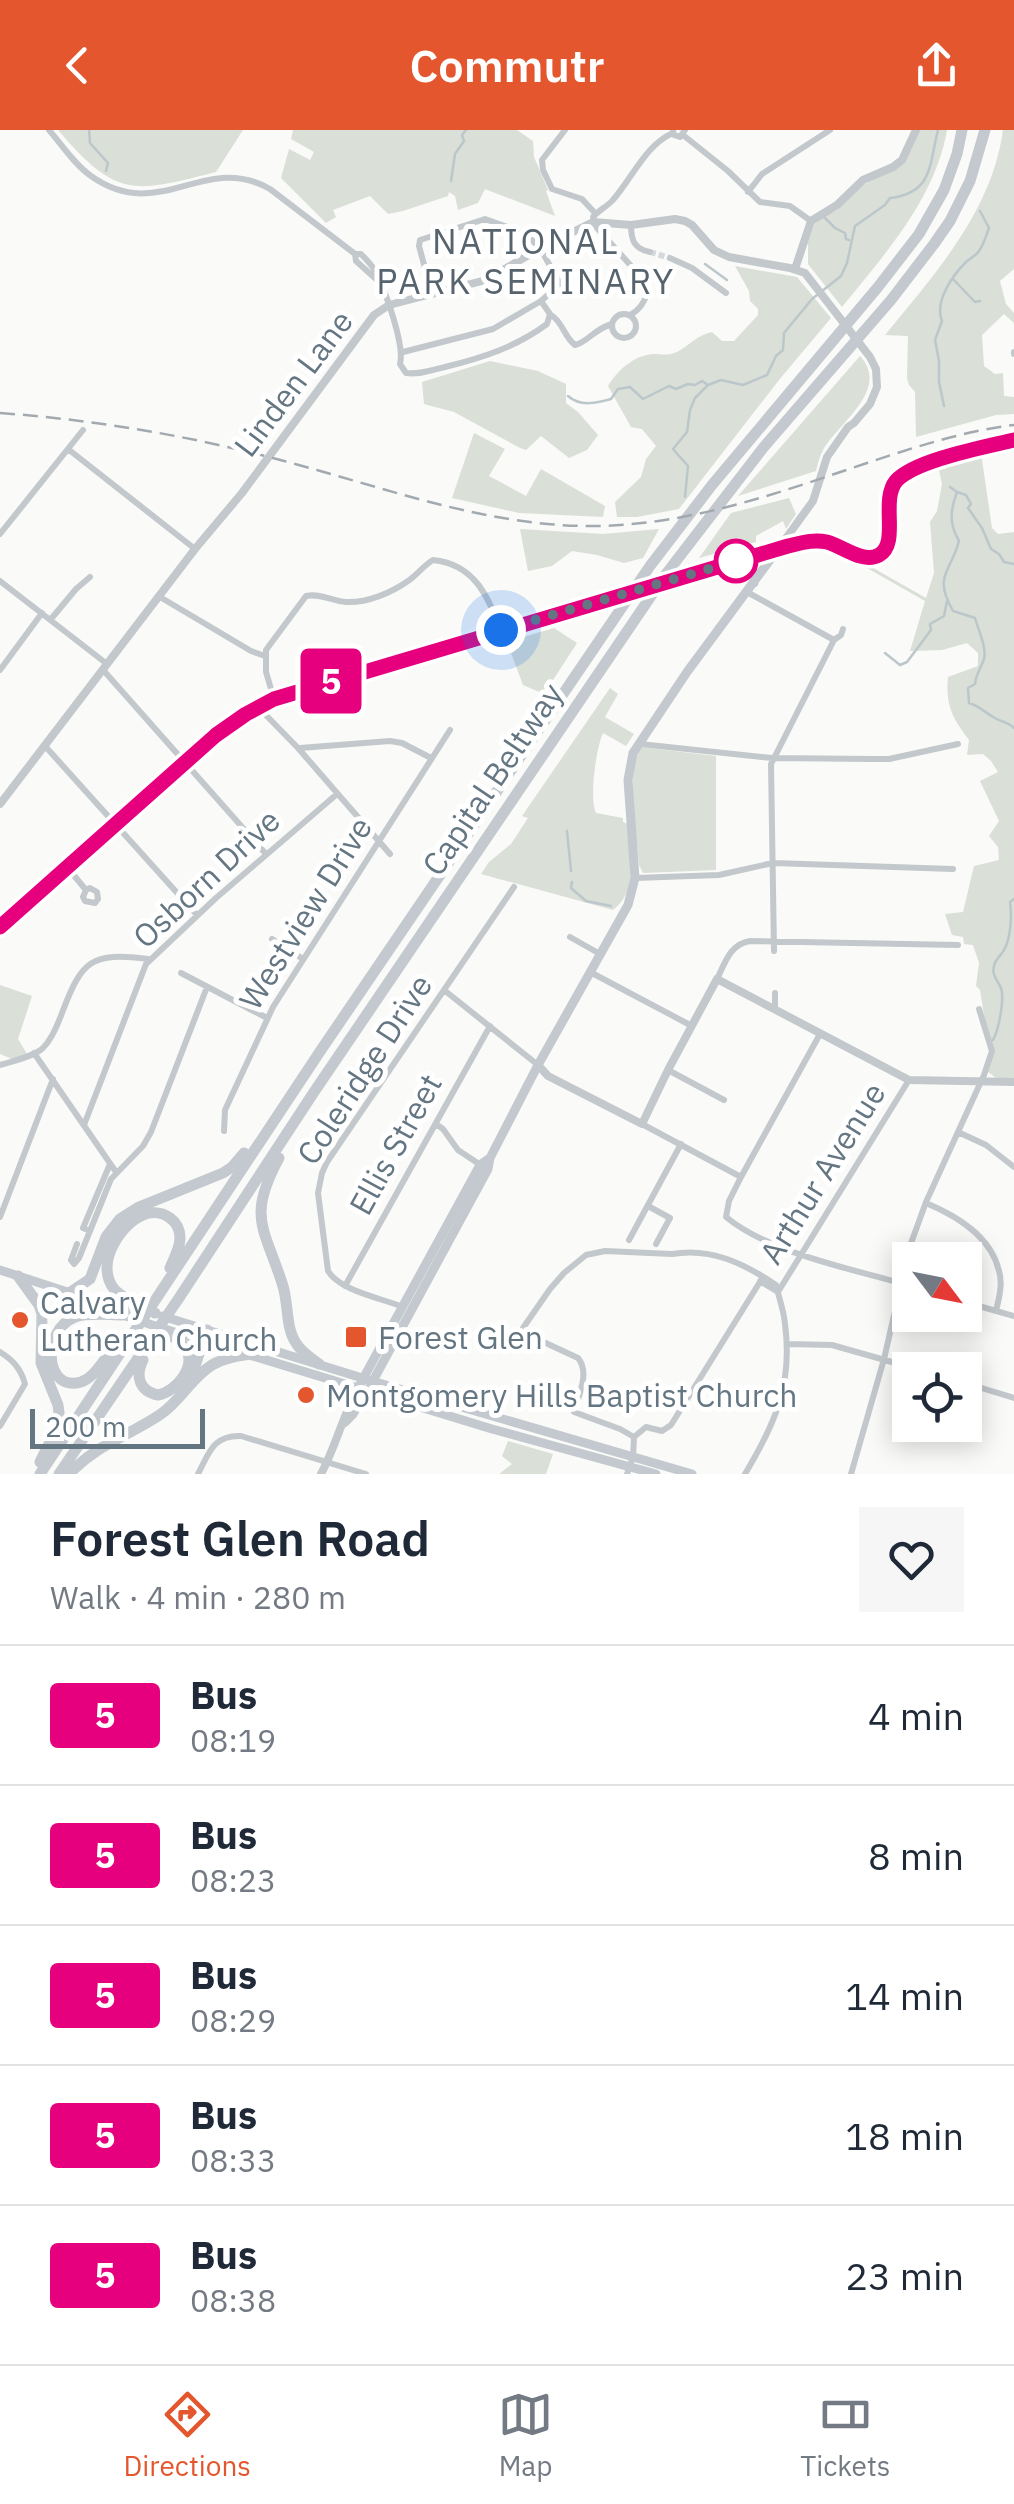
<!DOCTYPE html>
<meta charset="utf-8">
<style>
body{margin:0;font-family:"IBM Plex Sans",sans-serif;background:#f6f6f7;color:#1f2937;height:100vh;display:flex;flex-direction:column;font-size:38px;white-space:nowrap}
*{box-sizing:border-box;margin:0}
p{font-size:32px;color:#747a83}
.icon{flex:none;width:55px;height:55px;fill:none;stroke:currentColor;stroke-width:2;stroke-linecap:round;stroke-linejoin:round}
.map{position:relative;height:1344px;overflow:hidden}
.drawer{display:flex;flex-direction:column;background:#fff;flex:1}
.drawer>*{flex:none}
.badge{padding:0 20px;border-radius:8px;font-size:35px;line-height:65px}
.needle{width:65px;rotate:122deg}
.controls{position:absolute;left:892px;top:1112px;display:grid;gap:20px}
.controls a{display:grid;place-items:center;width:90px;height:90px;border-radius:0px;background:#fff;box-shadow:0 5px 25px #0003;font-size:50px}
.scale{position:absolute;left:30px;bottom:25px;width:175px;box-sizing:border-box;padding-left:10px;border:5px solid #657683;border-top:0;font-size:28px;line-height:35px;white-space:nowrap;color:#657683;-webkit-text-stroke:8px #fff;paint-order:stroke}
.you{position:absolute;width:50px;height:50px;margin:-25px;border:8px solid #fff;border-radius:50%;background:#1a73e8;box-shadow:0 0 0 15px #1a73e833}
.map>.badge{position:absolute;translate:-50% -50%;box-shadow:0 0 0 5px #fff}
.round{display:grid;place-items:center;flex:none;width:105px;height:105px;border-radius:0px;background:#f6f6f7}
.overview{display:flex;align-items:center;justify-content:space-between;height:170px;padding:0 50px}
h1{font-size:48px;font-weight:600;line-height:75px}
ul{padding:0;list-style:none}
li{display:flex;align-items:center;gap:30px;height:140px;padding:0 50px;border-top:2px solid #e0e1e3}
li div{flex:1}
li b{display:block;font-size:38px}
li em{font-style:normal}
li .badge{min-width:110px;font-weight:700;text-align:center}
header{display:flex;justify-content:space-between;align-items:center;height:130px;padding:0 50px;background:#e4572e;color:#fff;font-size:45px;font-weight:600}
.menu{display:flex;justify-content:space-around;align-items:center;height:140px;border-top:2px solid #e0e1e3;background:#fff;font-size:28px;color:#747a83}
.menu a{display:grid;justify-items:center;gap:5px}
.menu .on{color:#e4572e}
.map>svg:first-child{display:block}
.green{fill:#dadfd7}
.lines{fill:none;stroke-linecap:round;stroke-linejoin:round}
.stream{stroke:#bbc7cb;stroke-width:2.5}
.minor-tunnel{stroke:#d5d9db;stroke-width:6;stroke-dasharray:6 3;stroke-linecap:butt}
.minor{stroke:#c3c8cc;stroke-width:6}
.tertiary{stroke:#c3c8cc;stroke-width:8}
.secondary{stroke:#c3c9ce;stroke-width:9}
.primary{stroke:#c3c9ce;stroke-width:9}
.motorway{stroke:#c3c9ce;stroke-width:11}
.rail{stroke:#a2aab0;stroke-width:2.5;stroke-dasharray:15 8;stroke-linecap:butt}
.line-casing{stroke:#fff;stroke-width:22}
.line{stroke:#e6007e;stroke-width:15}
.walk{stroke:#657683;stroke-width:10;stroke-dasharray:0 18}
.stop-dot{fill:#fff;stroke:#e6007e;stroke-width:5}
.poi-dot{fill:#e4572e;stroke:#fff;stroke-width:4}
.labels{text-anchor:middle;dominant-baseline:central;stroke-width:10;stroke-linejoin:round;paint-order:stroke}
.street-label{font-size:32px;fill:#657683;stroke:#fff}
.poi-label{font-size:32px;fill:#657683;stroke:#fff;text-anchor:start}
.neighbourhood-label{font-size:35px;letter-spacing:2.5px;fill:#57646e;stroke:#fff}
</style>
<header><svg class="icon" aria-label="back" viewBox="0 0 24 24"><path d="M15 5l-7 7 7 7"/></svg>Commutr<svg class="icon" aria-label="share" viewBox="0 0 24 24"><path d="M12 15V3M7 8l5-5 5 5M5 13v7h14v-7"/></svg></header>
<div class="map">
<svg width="1014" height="1344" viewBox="0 0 1014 1344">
<rect width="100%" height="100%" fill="#fafaf8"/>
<path class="green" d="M 58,0 L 243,0 L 216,42 C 133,63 117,69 58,0 Z
M 293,0 L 517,0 L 533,11 L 534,27 L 548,60 L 546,61 L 555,86 L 485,59 L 478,73 L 458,80 L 455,66 L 449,62 L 448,66 L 403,81 L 388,84 L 370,66 L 333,80 L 336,87 L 326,93 L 281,48 L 289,19 L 310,30 L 314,22 L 291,9 Z
M 919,0 L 947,0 C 935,69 885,124 842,177 L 808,134 L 808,112 L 814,95 L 817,90 L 837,80 L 862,56 L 905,31 Z
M 1003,0 L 1014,0 L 1014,139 L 1000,151 L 1006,174 L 1014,183 L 1014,193 L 1004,184 L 982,205 L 984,236 L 995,244 L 1003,243 L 1004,266 L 1014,267 L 1014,284 L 996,285 L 916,307 L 915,262 L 909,255 L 907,248 L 908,206 L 885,205 C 935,144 992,81 1003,0 Z
M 735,136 L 797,147 L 831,188 L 779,250 L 679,379 L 637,387 L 617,387 L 615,372 L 641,347 L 646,329 L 656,316 L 642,299 L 631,297 L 608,256 C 618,240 633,226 653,224 C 662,224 668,226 677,222 C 690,215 697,205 712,202 L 722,211 L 734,211 L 758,185 L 758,179 L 750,171 L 749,161 Z
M 860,226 C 890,259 841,291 824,318 C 820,325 818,333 816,341 L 738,366 Z
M 490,231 L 538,241 L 566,254 L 566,273 L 578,282 L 598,305 L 587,320 L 569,328 L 541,306 L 526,320 L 520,318 L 454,282 L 424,274 L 422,252 Z
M 474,303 L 505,319 L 489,346 L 526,366 L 541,339 L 605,376 L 603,387 L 519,383 L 452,368 Z
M 981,323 L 992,398 L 998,404 L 1014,402 L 1014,948 L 996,948 L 987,941 L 993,924 L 987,905 L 980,860 L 976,856 L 979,833 L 973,815 L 964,814 L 963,807 L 952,805 L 945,784 L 963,782 L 974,736 L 999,730 L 998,717 L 989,706 L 999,691 L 980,651 L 998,642 L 991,631 L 983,624 L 967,625 L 969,610 C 953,589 945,575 948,547 L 978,536 L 978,523 L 967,513 L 942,520 L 910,521 L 925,471 L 867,438 L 868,435 L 926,468 L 934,443 L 930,392 L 937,381 L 942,354 L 938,336 Z
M 789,368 L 796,384 L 786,399 L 783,391 L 756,406 L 756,412 L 699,428 L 731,383 Z
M 520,399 L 603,404 L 659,399 L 643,428 L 624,433 L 597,425 L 572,421 L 552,436 L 528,441 Z
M 554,498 L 577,513 L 544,564 L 523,555 L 507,512 Z
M 610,558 L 618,564 L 605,587 L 634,604 L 626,616 L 603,603 C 596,619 589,667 596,683 L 623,688 L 623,692 L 628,694 C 630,722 639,761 613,780 L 481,744 L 489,732 L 511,714 L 528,688 L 522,686 Z
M 640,617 L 716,626 L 716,740 L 643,743 L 639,735 C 636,696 625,654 640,617 Z
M 0,855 L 32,866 L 18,909 L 27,924 L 12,929 L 0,924 Z
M 508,1311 L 553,1324 L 546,1344 L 499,1344 L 512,1334 L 502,1326 Z"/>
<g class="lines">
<path class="stream" d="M 89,0 L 90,13 L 108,33 L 106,41
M 451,51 L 455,24 L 464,11 L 462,5 L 466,0
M 824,87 L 835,98 L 845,103 L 846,109 L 849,110
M 705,134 L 727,150
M 953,149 L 975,172 L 980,171
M 568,266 C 580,277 597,273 611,269 L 618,259 L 630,257 L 643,269 L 669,256 L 676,259 L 688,254 L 695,255 L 702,251 L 708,255 L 721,250 L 743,255 L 767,245 L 776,226 L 783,220 L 784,203 L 812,169 L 841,146 L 847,133 L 855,96 L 885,75 L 890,68 C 933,63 929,35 938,0
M 944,276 L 939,252 L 939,231 L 935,210 L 942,191 C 934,171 953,145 966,132 C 970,128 976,126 979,121 C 984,114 986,106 989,98 L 980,81
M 950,357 L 957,362 L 966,365 L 971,374 L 968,378 L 982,398 L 991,419 L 999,424 L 1004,432 L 1014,434
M 957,362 C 950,381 949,394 959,411 C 950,444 933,445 953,481 L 975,488 C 978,499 987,518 984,529 C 981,538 976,544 975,554 L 968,558 L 969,573 C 980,576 985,583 995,588 C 1003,593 1007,591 1014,598
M 685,367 L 688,336 L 673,319 L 687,302 L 690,280 L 695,268 L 707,256
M 885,523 L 900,535 L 907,532 L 931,500 L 930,494 L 944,486 L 947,471
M 567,701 L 571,741
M 572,752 L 571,758 L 586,771 L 611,776
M 993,910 C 999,899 1003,875 1002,863 C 1002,852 989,848 995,833 C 997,828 1002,824 1004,820 C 1011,808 1012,785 1010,772 L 1014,769"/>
<path class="minor-tunnel" d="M 650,122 L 670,128"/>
<path class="minor" d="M 49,0 C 62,15 74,34 91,46 C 160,95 204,21 270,59 L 355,124 L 361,124 C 367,130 373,136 376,143 C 386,162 405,216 400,234 L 406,243 C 419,245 432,240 445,237 C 482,228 516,217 547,194 L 550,184 L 541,171
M 565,0 L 542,30 L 543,40 L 552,59 L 582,69 L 595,83
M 673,1 L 674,5 L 680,7 L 685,0
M 683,5 L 728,41 L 760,72 L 790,76 L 811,91
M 748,62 L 762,44 L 830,0
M 631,95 C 631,110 634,119 650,122
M 355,124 L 356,131 L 377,150
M 670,128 L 692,138 L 726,163
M 641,147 L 597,98 L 593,87 C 598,81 606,77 612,71 C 632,49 645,15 673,3
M612 196a12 12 0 1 1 24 0a12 12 0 1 1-24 0Z
M 551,185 C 563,192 564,207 575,215 C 588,212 594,199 612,194
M 630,185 C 640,180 644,172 648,162
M 403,222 L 493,199 L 541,171 L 560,154 L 544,125 L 533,111 L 521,102 L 485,89 L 420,110 L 419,116 L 432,164
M 1014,222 L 1014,224
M 68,319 L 195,419
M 0,404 L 83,300
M 0,451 L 107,534
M 747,462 L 834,510
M 160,467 L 251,521 L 265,526
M 51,489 L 76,459 L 90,447
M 0,540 L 42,483
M 104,541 L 266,724
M 274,569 L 266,542 L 266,520 L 306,466 C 320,463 332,471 346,472 C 367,473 391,463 408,451 C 417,445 423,436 433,430 C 474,434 488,466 501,500
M 259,578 L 298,618 L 390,724
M 640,614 L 772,628 L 873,629 L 889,629 L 958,614
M 45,616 L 197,785
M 300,618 L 390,611 L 402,613 L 431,628
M 67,737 L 86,760 L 90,758 L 97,762 L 98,769 L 95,773 L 85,771 L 83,767 L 86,760
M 635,748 L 719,745 L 773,733 L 953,739
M 570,807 L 600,824
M 272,809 L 303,829
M 774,821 L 771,634 L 834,510 L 841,505 L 843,499
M 590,842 L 692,896
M 181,843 L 267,888
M 717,849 C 725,833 730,814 750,811 L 958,815
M 444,860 L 538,935
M 775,863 L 775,879
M 820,904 L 741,1047 L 729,1071 L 726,1087 C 771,1124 854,1139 910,1156
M 34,923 L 116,1042
M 0,935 C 13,931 33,927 43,918 C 52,909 58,894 62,883 C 82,830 91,822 148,829
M 668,940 L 724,970
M 436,994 L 443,999 L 458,1020 L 482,1036
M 642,994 L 741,1047
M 84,995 L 146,834 L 216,768 L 337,664
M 224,1001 L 225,980 L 273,877 L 450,600
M 958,1002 L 986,1015 L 1014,1037
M 926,1073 C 957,1086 991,1106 999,1141 C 1003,1154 999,1168 996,1181
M 648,1076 L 670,1088 L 656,1114
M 0,1087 L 53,949
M 90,1101 L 83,1098 L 110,1034
M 629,1110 L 681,1014
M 71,1130 L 74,1134 L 79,1128 L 111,1049 L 143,1016 L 151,1002 L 207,857
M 71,1130 L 77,1114
M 760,1151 L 778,1162
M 345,1156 L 490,896
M 778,1162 L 909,950
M 965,1172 L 1014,1186
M 403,1177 C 381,1168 340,1161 328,1141 L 318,1063 L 322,1043 L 327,1032 L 514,757
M 787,1214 L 832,1215 L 920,1240
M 0,1222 C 13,1230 21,1239 25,1254 L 0,1296
M 965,1253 L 1014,1268
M 634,1307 L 620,1299 L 574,1282 C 579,1265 590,1242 578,1228 L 535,1208 L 523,1198 L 550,1159 L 564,1143 L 586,1125 L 605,1121 L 672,1124 C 711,1117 745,1134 776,1155 C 779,1168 784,1181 785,1194 C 793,1254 775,1294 745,1344
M 198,1344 C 209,1323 213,1305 241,1306 L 366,1344
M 627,1344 L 633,1327 L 634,1307 L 646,1297 L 662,1301 L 671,1295 L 763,1147
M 851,1344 L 884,1229 L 910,1116 L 926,1072 L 984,945 L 992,921 L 979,879"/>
<path class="tertiary" d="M 795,139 L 811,91 L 837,75 L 863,50 L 893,37 L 902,30 L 916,0
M 0,674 L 195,419 L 242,363 L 374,185 L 389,175 L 486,150 L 539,119 L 593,92 L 631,95 L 675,89 L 685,91 L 692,95 L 714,120 L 729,127 L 790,138 L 805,143 L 870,227 L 876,239 L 877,257 L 870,274 L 854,293 L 848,297 L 827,327 L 813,371 L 779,418
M 538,935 L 548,946 L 642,994 L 668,940 L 717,849 L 909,950 L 1014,952
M 345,1293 L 353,1285 L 368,1260
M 321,1344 C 336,1316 343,1285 358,1258"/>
<path class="secondary" d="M 734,433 L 751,437 L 755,445 L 754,453
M 0,797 L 228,596 L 274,569 L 788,416 C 801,413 814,409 827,412 C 842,416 863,434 879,425 C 900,413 880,371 896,351 C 915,330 985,317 1014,310
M 358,1258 L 480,1035 L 490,1028
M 368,1260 L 488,1039 L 490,1028 L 538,935 L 628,775 L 635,748 L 628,650 L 633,623 L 687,542 L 778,419"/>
<path class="primary" d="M 0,1140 L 101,1173 L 123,1185 L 158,1197 L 492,1299 L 656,1344
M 104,1173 L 142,1181
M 162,1186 L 372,1251 L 692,1344"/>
<path class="motorway" d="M 279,1028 C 247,1087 264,1097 282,1153 C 289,1172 285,1197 296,1213 C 301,1222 311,1228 319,1234
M 18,1146 L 39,1175 L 42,1184 L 41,1233 L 58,1275 L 59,1283 L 56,1300 L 40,1332
M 69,1163 L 90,1149 L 106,1107 L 120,1089 L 139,1077 L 223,1043 L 232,1037 L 244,1023
M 155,1183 C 141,1176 124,1170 114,1159 C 107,1150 106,1139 108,1129 C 113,1105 144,1069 170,1088 C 177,1093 180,1100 180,1108 C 180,1118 174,1128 170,1138
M 123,1185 C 108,1185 89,1182 75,1187 C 41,1200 44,1263 81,1252 C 99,1246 106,1220 125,1209
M 143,1230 C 135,1246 139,1261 158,1265 C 176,1262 199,1235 184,1216 C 178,1208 166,1203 158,1197
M 193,1242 L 207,1200
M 40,1344 L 321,920 L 650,436 L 712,355 L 878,157 L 919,104 L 944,60 L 957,24 L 962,0
M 59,1344 L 179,1168 L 314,962 L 666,444 L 763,318 L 891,170 L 934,114 L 950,91 L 970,51 L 985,0
M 69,1344 C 98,1313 129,1306 161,1284 C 181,1270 192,1247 212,1235 C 224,1228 237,1226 250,1224"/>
<path class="rail" d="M 0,283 C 96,290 191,306 284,331 C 387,358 487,397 595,396 C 690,395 778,363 867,333 C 915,317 964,301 1014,295"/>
</g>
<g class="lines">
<g class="line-casing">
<path id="line" d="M 0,797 L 216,605 L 246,584 L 274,569 L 788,416 C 801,413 813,409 827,412 C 842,416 863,434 879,425 C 900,413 880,371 896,351 C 915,330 985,317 1014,310"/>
</g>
<use href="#line" class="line"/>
<path class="walk" d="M 501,500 L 736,431"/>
</g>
<circle class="stop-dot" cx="736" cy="431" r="20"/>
<g class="poi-dot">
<circle cx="20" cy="1190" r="10"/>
<rect x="344" y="1195" width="24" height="24" rx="5"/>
<circle cx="306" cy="1265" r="10"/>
</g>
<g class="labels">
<g class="street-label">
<text transform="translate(293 253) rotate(-53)">Linden Lane</text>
<text transform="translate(492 649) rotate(-56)">Capital Beltway</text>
<text transform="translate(206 748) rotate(-43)">Osborn Drive</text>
<text transform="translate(305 783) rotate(-58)">Westview Drive</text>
<text transform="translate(364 939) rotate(-57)">Coleridge Drive</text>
<text transform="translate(395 1014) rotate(-61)">Ellis Street</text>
<text transform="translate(822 1043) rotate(-58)">Arthur Avenue</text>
</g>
<g class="poi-label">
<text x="40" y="1172">Calvary<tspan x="40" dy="37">Lutheran Church</tspan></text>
<text x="378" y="1207">Forest Glen</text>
<text x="326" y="1265">Montgomery Hills Baptist Church</text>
</g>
<g class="neighbourhood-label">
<text x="526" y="111">NATIONAL<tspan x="526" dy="40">PARK SEMINARY</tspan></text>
</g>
</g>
</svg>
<div class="controls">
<a><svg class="needle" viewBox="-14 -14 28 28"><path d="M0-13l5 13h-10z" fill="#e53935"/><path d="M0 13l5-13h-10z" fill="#747a83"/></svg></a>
<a><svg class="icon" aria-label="locate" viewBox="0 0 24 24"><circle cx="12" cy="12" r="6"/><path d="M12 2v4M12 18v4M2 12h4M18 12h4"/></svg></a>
</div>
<div class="scale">200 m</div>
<div class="you" style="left:501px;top:500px"></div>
<b class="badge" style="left:331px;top:551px;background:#e6007e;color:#fff">5</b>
</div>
<section class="drawer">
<div class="overview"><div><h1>Forest Glen Road</h1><p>Walk · 4 min · 280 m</p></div><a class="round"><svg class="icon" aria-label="heart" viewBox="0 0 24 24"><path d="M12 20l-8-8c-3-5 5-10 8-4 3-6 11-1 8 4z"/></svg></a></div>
<ul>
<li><span class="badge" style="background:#e6007e;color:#fff">5</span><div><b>Bus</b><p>08:19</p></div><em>4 min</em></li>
<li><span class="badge" style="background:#e6007e;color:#fff">5</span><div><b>Bus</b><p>08:23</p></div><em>8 min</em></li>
<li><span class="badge" style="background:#e6007e;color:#fff">5</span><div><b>Bus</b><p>08:29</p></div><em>14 min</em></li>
<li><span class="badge" style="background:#e6007e;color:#fff">5</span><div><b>Bus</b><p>08:33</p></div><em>18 min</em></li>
<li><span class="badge" style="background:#e6007e;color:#fff">5</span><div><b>Bus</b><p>08:38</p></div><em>23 min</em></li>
</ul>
</section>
<nav class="menu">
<a class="on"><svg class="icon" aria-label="directions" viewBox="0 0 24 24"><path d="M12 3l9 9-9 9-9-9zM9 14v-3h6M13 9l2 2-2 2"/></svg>Directions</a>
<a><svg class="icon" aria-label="map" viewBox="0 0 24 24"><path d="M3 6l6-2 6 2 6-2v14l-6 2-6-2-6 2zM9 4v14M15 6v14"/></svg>Map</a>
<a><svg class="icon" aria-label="tickets" viewBox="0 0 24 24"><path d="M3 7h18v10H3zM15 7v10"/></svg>Tickets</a>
</nav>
